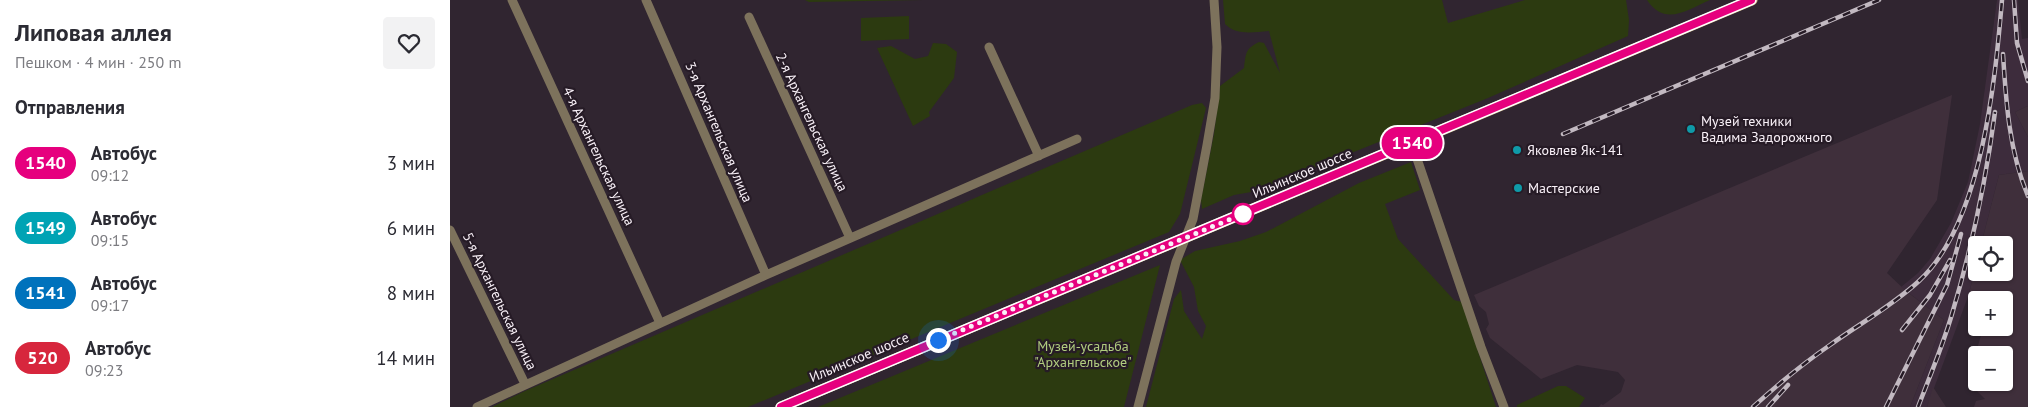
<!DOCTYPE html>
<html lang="ru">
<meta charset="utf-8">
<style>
body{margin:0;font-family:"PT Sans",sans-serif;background:#f2f2f3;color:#2b2b33;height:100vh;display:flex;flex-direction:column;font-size:19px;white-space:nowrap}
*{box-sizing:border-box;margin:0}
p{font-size:16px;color:#7c7c81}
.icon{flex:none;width:28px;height:28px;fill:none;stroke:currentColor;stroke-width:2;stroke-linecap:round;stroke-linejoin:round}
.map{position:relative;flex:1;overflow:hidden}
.drawer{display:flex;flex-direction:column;background:#fff;width:450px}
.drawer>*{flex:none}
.badge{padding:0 10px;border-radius:16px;font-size:18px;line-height:32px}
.controls{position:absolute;left:1518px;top:236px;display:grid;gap:10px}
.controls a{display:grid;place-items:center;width:45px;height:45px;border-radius:5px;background:#fff;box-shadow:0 1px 4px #0004;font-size:25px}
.you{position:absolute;width:25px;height:25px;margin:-12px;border:4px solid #fff;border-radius:50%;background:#1a73e8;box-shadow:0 0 0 8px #1a73e833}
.map>.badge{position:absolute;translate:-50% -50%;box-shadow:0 0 0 2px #fff}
h2{padding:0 15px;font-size:19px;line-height:45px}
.round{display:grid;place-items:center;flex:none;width:52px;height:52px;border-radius:5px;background:#f2f2f3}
.headline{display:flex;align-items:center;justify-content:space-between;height:85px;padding:0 15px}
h1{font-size:24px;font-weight:700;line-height:38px}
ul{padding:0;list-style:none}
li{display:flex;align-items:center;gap:15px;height:65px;padding:0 15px}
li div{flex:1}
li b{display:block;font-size:19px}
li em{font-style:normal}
li .badge{min-width:55px;font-weight:700;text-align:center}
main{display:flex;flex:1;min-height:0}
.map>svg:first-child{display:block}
.built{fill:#3d2c3c}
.industrial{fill:#3f2f3b;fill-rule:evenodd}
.green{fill:#2c3a10}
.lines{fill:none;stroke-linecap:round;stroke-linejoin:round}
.minor{stroke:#7d725c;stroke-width:9}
.major{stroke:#d1bb8d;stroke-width:11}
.rail-casing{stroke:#c2b9c1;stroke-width:4.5}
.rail{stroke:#261b26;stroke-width:2.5;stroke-dasharray:8;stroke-linecap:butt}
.line-casing{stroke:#fff;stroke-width:11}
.line{stroke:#e6007e;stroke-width:8}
.walk{stroke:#f9f1f8;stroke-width:5;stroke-dasharray:0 9}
.culture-dot{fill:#0f9aa8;stroke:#261b26;stroke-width:2}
.stop-dot{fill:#fff;stroke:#e6007e;stroke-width:2.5}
.labels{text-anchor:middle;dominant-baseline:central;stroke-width:4.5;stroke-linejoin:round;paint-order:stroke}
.poi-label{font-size:14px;fill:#f9f1f8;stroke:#261b26;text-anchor:start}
.street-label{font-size:14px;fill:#f9f1f8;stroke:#261b26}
.park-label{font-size:14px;fill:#b1cd7f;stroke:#261b26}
</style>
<main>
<section class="drawer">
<div class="headline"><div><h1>Липовая аллея</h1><p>Пешком · 4 мин · 250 m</p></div><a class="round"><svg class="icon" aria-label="heart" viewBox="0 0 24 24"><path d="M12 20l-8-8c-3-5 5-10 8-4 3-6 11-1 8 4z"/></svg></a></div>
<h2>Отправления</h2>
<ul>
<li><span class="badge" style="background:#e6007e;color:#fff">1540</span><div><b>Автобус</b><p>09:12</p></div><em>3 мин</em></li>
<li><span class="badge" style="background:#00a3b4;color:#fff">1549</span><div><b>Автобус</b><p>09:15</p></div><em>6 мин</em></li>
<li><span class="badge" style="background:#0072bc;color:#fff">1541</span><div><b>Автобус</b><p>09:17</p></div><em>8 мин</em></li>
<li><span class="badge" style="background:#d7263d;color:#fff">520</span><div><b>Автобус</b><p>09:23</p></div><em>14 мин</em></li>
</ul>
</section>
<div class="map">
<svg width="1578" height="407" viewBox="0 0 1578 407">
<rect width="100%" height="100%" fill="#302530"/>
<path class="built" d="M 1547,0 L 1568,0 L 1572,39 L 1578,38 L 1578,106 L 1565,112 L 1578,137 L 1578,171 L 1549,175 L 1531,245 L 1526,245 L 1526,264 L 1519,294 L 1477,407 L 1460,407 L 1494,320 L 1451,287 L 1468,273 L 1480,259 L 1501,223 L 1518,182 L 1530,124 Z"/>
<path class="industrial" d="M 1502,95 L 1487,200 L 1437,273 L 1456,291 L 1494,320 L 1460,407 L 1149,407 L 1151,404 L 1153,405 L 1171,392 L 1175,380 L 1168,372 L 1127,365 L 1091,379 L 1040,338 L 1036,329 L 1039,324 L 1036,312 L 1029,306 L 1024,295 Z
M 1578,106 L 1578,137 L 1565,112 Z
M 1578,171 L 1578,407 L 1524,407 L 1526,401 L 1535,399 L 1523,387 L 1519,378 L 1533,328 L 1554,328 L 1554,300 L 1536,300 L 1519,294 L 1526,264 L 1526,272 L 1554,272 L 1554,245 L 1531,245 L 1549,175 ZM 1526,355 L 1554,355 L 1554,382 L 1526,382 Z
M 1483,387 L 1496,407 L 1477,407 Z"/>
<path class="green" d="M 355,0 L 473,0 L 359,2 Z
M 773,0 L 992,0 L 998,23 L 1075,0 L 1176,0 L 1179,20 L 1178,36 L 1038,98 L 807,191 L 784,195 L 752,209 L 751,200 L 764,134 L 770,86 L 794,68 C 796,53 795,49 809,42 L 814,43 L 830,73 L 819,31 C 803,32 787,36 775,24 Z
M 1197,0 L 1260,0 C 1237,10 1215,27 1197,0 Z
M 459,16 L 459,39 L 411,41 L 411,18 Z
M 483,43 L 496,44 L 507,52 L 504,78 L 479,112 L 480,116 L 463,126 L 427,48 L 441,46 L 465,59 L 478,56 Z
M 752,103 L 756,108 L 730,214 L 719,232 L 298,407 L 42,407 L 75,391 L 742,105 Z
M 961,162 L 970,190 L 935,204 L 948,239 L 1004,300 L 1012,302 L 1046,407 L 696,407 L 724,299 L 731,290 L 734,311 L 752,339 L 756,326 L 748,311 L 744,287 L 730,260 L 745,251 L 790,241 L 816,232 L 909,183 Z
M 710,265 L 674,407 L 368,407 Z
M 1108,386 L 1116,386 L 1135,398 L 1129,407 L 1067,407 L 1067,405 Z"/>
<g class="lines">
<path class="minor" d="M 62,0 L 210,323
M 196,0 L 316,275
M 299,17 L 400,238
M 539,47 L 589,156
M 962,144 L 1031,347 L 1054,407
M 0,230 L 75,384
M 27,407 L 316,275 L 627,139
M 688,407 L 726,262 L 743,219 L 757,145 L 765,98 L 767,47 L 764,0"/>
<path class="major" d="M 331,407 L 1302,0"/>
<g class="rail-casing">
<path id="rail" d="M 1564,0 L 1567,43 L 1578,81
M 1553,54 C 1556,102 1559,151 1578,196
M 1113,134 L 1429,0
M 1452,330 L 1480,295 L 1500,260
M 1303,407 C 1326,386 1354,363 1380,345 C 1409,324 1442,306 1469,281 C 1532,223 1545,82 1552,0
M 1318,407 L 1338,385
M 1436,407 L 1497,285 L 1511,234
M 1468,407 C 1480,376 1493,345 1502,314 C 1522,247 1536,180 1545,112"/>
</g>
<use href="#rail" class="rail"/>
</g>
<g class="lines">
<g class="line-casing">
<path id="line" d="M 331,407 L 1301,0"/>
</g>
<use href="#line" class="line"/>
<path class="walk" d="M 488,340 L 793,214"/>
</g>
<g class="culture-dot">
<circle cx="1241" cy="129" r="5"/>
<circle cx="1067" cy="150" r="5"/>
<circle cx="1068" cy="188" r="5"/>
</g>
<circle class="stop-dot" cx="793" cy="214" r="10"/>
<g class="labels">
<g class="poi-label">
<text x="1251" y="121">Музей техники<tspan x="1251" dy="16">Вадима Задорожного</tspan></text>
<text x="1077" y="150">Яковлев Як-141</text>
<text x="1078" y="188">Мастерские</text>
</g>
<g class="street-label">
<text transform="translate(362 122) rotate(65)">2-я Архангельская улица</text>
<text transform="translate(269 132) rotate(67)">3-я Архангельская улица</text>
<text transform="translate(149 156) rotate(65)">4-я Архангельская улица</text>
<text transform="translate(852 173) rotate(-23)">Ильинское шоссе</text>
<text transform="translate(50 301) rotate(64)">5-я Архангельская улица</text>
<text transform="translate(409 357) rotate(-23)">Ильинское шоссе</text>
</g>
<g class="park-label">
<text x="633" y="346">Музей-усадьба<tspan x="633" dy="16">"Архангельское"</tspan></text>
</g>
</g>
</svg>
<div class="controls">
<a><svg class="icon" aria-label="locate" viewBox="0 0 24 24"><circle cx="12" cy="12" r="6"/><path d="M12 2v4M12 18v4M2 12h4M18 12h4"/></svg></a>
<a>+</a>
<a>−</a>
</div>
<div class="you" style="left:488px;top:340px"></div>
<b class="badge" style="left:962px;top:143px;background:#e6007e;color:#fff">1540</b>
</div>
</main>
